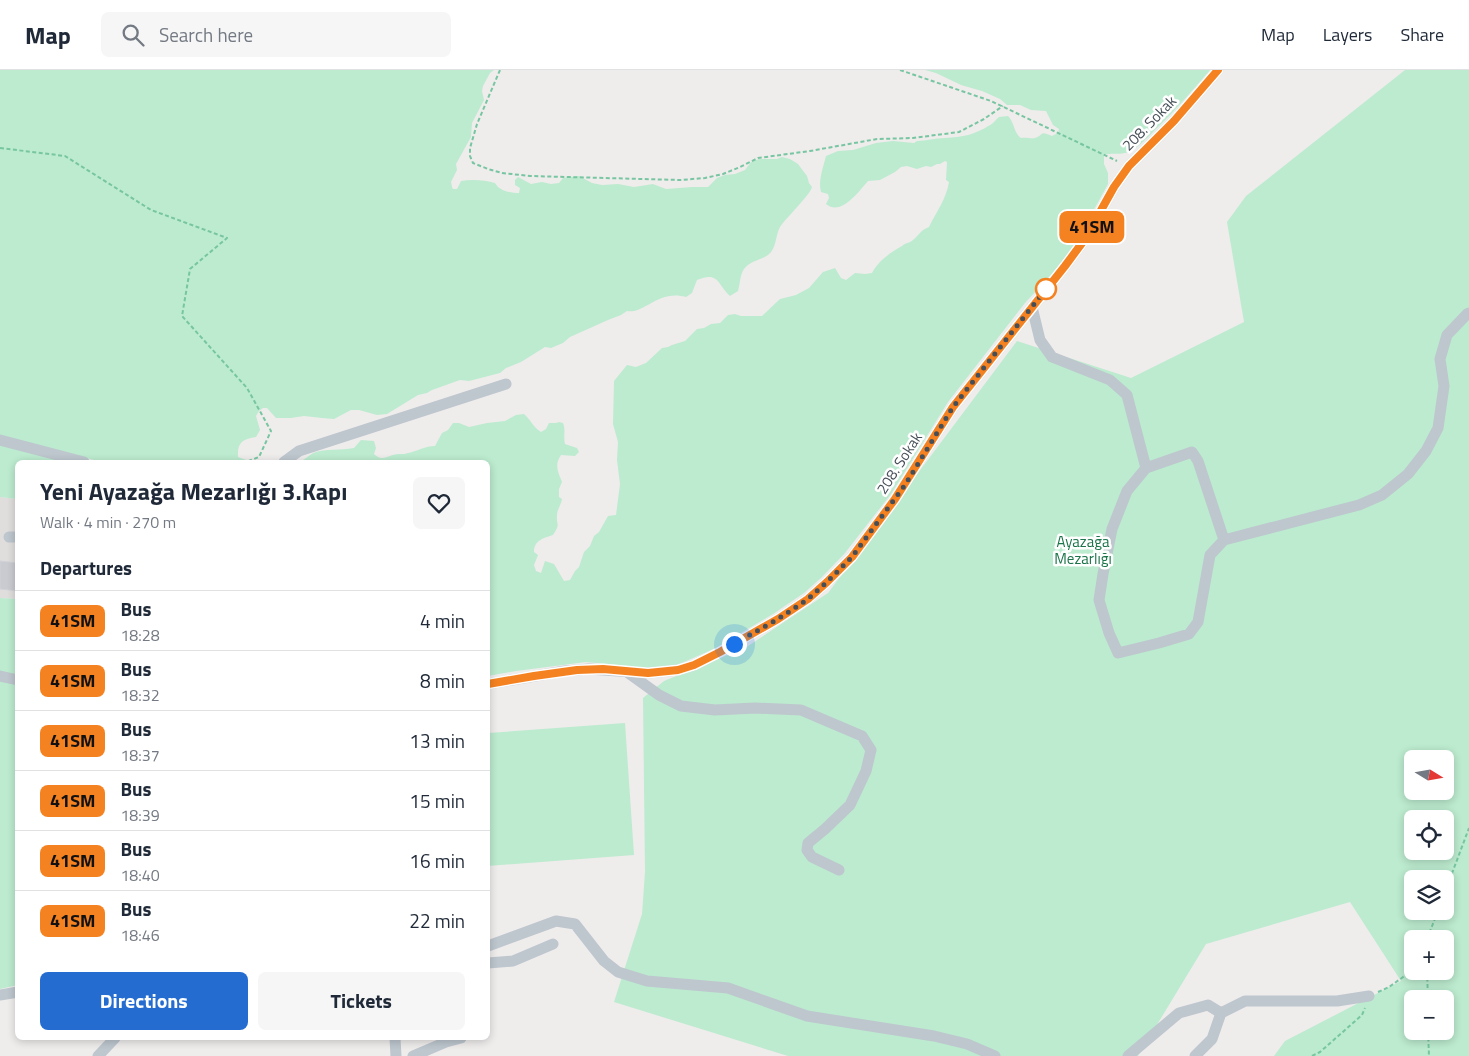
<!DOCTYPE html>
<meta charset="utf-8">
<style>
body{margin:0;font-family:"Titillium Web",sans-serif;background:#f6f6f7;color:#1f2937;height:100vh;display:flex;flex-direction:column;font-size:19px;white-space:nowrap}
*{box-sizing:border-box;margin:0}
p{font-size:16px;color:#747a83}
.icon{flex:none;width:28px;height:28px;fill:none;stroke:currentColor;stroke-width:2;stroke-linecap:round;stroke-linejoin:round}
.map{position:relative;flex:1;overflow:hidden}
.side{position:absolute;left:15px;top:390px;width:475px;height:580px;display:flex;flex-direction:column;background:#fff;border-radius:8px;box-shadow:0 2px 8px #0003}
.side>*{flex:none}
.badge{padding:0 10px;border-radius:8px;font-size:18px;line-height:32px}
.needle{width:32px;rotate:101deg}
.buttons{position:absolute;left:1404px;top:680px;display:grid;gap:10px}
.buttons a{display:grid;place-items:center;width:50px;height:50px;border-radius:8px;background:#fff;box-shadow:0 2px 8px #0003;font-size:25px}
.you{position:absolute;width:25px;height:25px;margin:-12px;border:4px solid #fff;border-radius:50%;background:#1a73e8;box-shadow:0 0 0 8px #1a73e833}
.map>.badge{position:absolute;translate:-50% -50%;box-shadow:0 0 0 2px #fff}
h2{padding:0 25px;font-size:19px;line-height:45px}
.round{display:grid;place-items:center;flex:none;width:52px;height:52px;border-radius:8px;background:#f6f6f7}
.head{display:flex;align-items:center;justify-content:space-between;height:85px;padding:0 25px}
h1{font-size:24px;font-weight:700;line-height:38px}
.primary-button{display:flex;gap:10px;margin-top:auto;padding:10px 25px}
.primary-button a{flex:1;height:58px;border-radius:8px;background:#246cd0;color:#fff;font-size:20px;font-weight:700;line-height:58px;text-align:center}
.primary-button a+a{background:#f6f6f7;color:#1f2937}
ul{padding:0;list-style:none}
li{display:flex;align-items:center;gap:15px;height:60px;padding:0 25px;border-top:1px solid #e0e1e3}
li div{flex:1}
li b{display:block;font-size:19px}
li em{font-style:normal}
li .badge{min-width:55px;font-weight:700;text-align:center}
header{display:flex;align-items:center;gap:30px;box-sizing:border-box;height:70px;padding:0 25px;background:#fff;border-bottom:1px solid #e0e1e3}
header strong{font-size:24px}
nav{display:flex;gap:28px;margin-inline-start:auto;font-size:18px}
.search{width:350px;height:45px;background:#f6f6f7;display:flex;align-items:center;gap:12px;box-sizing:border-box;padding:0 18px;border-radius:8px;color:#747a83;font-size:19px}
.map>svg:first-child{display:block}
.education{fill:#e0dddd}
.green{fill:#bcebcf;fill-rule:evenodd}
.building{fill:#cacbd1;stroke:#d0d2d7}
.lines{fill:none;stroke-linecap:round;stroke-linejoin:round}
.path{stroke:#77c6a1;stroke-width:2;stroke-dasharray:4 2.5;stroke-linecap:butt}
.minor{stroke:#bec6ce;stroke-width:11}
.line-casing{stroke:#fff;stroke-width:11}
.line{stroke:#f58220;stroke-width:8}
.walk{stroke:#464f58;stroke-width:5;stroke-dasharray:0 9}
.stop-dot{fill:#fff;stroke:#f58220;stroke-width:2.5}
.labels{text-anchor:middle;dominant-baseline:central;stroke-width:5;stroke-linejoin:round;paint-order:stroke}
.street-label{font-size:15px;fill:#464f58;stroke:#fff}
.park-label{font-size:15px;fill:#1c744a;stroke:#fff}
</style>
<header>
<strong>Map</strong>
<div class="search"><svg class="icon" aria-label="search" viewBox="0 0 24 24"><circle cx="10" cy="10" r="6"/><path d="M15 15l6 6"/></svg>Search here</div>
<nav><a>Map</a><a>Layers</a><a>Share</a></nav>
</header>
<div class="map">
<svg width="1469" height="986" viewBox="0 0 1469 986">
<rect width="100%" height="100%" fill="#efecec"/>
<path class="education" d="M 0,427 L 17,429 L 17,529 L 0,528 Z"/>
<path class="green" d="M 0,0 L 494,0 L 490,3 L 483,16 L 482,21 L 484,30 L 472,53 L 471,67 L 456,94 L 457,100 L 451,112 L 452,117 L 453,119 L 457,119 L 461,111 C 472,109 485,110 495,113 C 499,121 511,123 519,123 L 520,118 L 515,115 L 515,110 L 518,107 L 531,114 L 542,112 L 551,114 L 559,113 L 563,108 L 579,106 L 592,113 L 602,115 L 618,114 L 634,117 L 653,114 L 666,119 L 692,117 L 708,117 L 717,108 L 725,105 L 735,104 L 745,100 L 751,92 L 759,89 L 777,89 L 782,87 L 790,89 L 798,94 L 807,106 L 809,113 L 812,117 C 811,124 786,148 780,157 C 775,166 777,178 768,185 C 761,190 750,191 744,199 C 740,204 740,215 738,221 L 730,226 C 717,214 719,201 697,210 L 692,223 L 686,227 C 658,219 645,244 627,241 L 621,245 L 608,250 L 570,267 L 563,273 L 551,278 L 545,277 L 521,292 L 506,298 L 500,303 L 469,311 L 460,310 L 432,320 L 427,323 L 418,325 L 387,344 L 377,345 L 359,340 L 351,340 L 334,349 L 322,348 L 304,346 L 291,348 L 276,348 L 267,338 L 263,338 L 259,341 L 256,346 L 260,360 L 256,367 C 243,369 237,372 238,387 L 252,392 L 103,392 L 85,388 L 84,392 L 18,392 L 17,429 L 0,427 Z
M 925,0 L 1210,0 C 1192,21 1174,42 1154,61 C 1147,68 1140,76 1131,81 C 1120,86 1113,82 1104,85 L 1104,94 L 1108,103 L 1108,114 L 1079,167 L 1060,195 L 1025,233 L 948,332 L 891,424 L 845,483 L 822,507 L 804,523 L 773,544 L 716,578 L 677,595 L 648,598 L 586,592 L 516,601 L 488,606 L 488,392 L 299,392 C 304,390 308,386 313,383 C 326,378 340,381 354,378 L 361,370 L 374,371 L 376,378 L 374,384 C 381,391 385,387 393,385 C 398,383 403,385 408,383 C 418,381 425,376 435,376 L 442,363 L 448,360 L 453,353 L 459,353 L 469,357 L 487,353 L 505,351 L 516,345 L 524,344 C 531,350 533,357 541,362 L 546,359 L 549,353 L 556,353 L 559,352 L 563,353 C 566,360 563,367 565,374 L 577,378 L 579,382 L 575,386 L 561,385 C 554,395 558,402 562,412 L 559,419 L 559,427 L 562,429 C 561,435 557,440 557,445 C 556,456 561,453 553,465 C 544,468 534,470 534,482 L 538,485 L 534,495 L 536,501 L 541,503 L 545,491 L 554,494 L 564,511 L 570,510 L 575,501 L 579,497 L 584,482 L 590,476 L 594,466 L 599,462 L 608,446 L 616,445 L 620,414 L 617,390 L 618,372 L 613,354 L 614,311 L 627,295 L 636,297 L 646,293 L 662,278 L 668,277 L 672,275 L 685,271 L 697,259 L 704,258 L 711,254 L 720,253 L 728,245 L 735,244 L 741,246 L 762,246 L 780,229 L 796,225 L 809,218 L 823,202 L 835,198 L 841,208 L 846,210 L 855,203 L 865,204 L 872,203 C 879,190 890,183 902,176 C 905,173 910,173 913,170 C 919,165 921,160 929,157 C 936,142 946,130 949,112 L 946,110 L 947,92 L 945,91 L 940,94 L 937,94 L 931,97 L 926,96 L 917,99 L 907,96 L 901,97 L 895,102 L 880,110 L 868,111 C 859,121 841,147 826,134 L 829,128 L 828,124 L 821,122 C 818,111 823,98 826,86 L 838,81 L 853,80 L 876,73 L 893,71 L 914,73 L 917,71 C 926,71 935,68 945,68 C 963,67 974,65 990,55 C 993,54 996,49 999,47 L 1008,46 C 1015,53 1013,62 1021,68 C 1025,67 1032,69 1035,68 C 1044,65 1039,60 1052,66 L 1058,63 L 1059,59 L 1053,55 L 1046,41 L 1031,40 L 1020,35 L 1007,35 L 1000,29 L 982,21 L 961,15 L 936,3 Z
M 1405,0 L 1469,0 L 1469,986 L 1274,986 L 1285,971 L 1401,911 L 1350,832 L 1206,874 L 1138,986 L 788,986 L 614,932 L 642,844 L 645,802 L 643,628 L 664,611 L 745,578 L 828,523 L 1017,271 L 1131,308 L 1244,252 L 1227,152 L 1246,126 ZM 1412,689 L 1445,689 L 1445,721 L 1412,721 ZM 1412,749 L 1445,749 L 1445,781 L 1412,781 ZM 1412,809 L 1445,809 L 1445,841 L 1412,841 ZM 1412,869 L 1445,869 L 1445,901 L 1412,901 ZM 1412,929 L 1445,929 L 1445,961 L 1412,961 Z
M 0,528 L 18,529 L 18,915 L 0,919 Z
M 625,653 L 634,785 L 488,796 L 488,663 Z"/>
<path class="building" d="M 0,491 L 18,493 L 18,521 L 0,519 Z"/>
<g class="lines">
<path class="path" d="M 500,0 L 477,54 L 470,78 L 470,86 L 473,93 L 488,99 L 502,103 L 530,106 L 680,110 L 705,108 L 723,104 L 740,97 L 758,88 L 810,81 L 877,69 L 913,68 L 959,62 L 984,49 L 1003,36
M 900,0 L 991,31 L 1117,91
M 0,78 L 65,86 L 151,140 L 227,168 L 190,199 L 182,246 L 247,318 L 271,361 L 259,387 L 246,392
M 1445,822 L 1469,758
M 1427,869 L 1438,841
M 1427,901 L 1428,929
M 1378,922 L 1389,917 L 1406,905 L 1412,895
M 1428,961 L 1429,986
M 1312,986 L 1320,982 L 1362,945 L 1365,938"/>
<path class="minor" d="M 1032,237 L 1040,270 L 1052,287 L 1110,310 L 1127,325 L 1146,398 L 1192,382 L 1198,391 L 1224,470
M 0,370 L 84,392
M 284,392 L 299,381 L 506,314
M 1146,398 L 1127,421 L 1112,459 L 1103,504 L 1099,530 L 1109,563 L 1118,583 L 1159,573 L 1189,564 L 1198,552 L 1210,485 L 1224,470 L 1359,435 L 1382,425 L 1408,404 L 1426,381 L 1438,358 L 1444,316 L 1440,289 L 1447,265 L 1467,244 L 1469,243
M 9,467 L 18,467
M 627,602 L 659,625 L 681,636 L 715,640 L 755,638 L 801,640 L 862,666 L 871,680 L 866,701 L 850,735 L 825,759 L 808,773 L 807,780 L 812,787 L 839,800
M 0,606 L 18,610
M 488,614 L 565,601 L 589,599 L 648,603 L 678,600 L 694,595 L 720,582 L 778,549 L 808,529 L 827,512 L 852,487 L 895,429 L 953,337 L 1065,196 L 1085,169 L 1114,117 L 1129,96 L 1174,51 L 1218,0
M 488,876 L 556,851 L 575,854 L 604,891 L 618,902 L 647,911 L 728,918 L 807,946 L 934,966 L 967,974 L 995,986
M 488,893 L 513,891 L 553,874
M 0,925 L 18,922
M 1221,943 L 1245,931 L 1337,931 L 1369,926
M 395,968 L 396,986
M 98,986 L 115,968
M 413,986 L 446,972 L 461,968
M 1128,986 L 1179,943 L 1208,935 L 1221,943
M 1195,986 L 1212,969 L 1221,943"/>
</g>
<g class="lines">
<g class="line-casing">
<path id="line" d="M 488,614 L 534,606 L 577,600 L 603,599 L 648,603 L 678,600 L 694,595 L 720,582 L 778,549 L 808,529 L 827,512 L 852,487 L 895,429 L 953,337 L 1065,196 L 1085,169 L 1114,117 L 1129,96 L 1174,51 L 1218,0"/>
</g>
<use href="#line" class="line"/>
<path class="walk" d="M 734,574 L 778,549 L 808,529 L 827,512 L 852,487 L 905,415 L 953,337 L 1046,219"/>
</g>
<circle class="stop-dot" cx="1046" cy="219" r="10"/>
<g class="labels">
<g class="street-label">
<text transform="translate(1149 53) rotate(-46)">208. Sokak</text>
<text transform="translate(899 393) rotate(-57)">208. Sokak</text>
</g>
<g class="park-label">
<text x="1083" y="471">Ayazağa<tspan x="1083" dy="17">Mezarlığı</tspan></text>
</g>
</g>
</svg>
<div class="buttons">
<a><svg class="needle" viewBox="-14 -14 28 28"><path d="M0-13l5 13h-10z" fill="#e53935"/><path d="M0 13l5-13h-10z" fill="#747a83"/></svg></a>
<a><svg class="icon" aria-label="locate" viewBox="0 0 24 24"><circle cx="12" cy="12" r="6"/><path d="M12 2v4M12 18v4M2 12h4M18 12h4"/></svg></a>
<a><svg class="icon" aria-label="layers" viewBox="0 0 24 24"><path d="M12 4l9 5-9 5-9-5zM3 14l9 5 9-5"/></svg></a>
<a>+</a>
<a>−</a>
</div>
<div class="you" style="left:734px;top:574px"></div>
<b class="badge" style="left:1092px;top:157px;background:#f58220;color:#111">41SM</b>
<section class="side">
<div class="head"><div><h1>Yeni Ayazağa Mezarlığı 3.Kapı</h1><p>Walk · 4 min · 270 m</p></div><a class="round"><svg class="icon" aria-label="heart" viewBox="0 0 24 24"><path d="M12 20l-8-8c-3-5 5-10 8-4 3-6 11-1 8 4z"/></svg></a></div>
<h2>Departures</h2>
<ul>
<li><span class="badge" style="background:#f58220;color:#111">41SM</span><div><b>Bus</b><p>18:28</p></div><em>4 min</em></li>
<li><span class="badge" style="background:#f58220;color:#111">41SM</span><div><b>Bus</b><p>18:32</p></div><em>8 min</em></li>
<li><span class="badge" style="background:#f58220;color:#111">41SM</span><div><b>Bus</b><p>18:37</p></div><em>13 min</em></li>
<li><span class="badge" style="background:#f58220;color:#111">41SM</span><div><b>Bus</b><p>18:39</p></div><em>15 min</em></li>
<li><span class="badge" style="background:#f58220;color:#111">41SM</span><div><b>Bus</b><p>18:40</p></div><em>16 min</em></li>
<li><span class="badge" style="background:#f58220;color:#111">41SM</span><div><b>Bus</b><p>18:46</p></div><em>22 min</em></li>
</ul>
<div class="primary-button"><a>Directions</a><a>Tickets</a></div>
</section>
</div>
